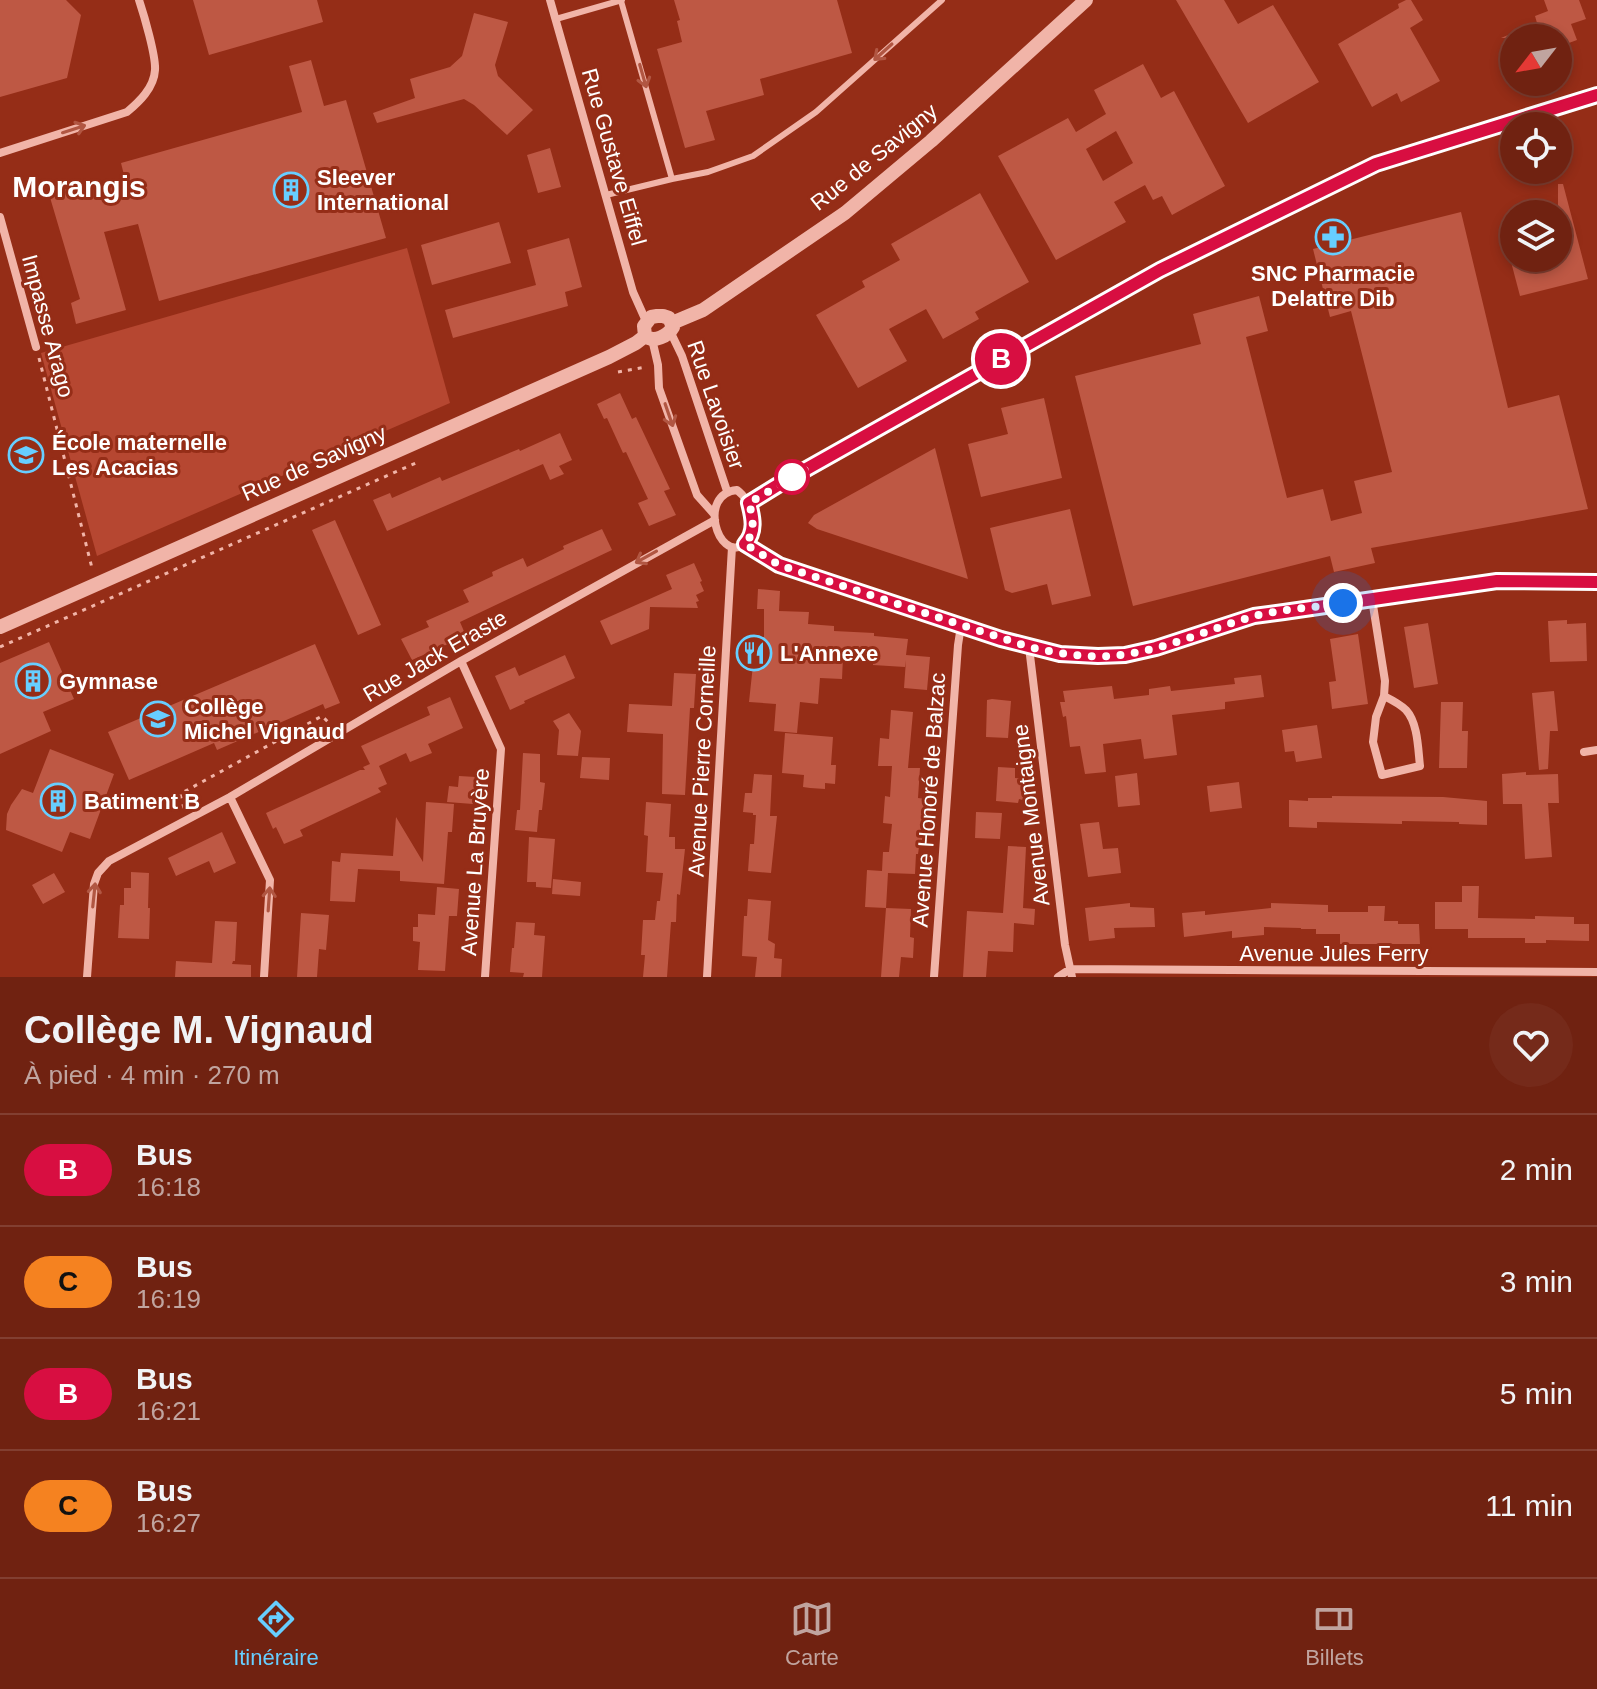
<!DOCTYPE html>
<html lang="fr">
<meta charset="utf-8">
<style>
body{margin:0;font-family:Arial,sans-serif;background:#752a1a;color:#f1f3f6;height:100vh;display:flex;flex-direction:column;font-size:30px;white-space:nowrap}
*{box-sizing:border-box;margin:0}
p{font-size:26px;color:#c0a49f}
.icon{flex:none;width:44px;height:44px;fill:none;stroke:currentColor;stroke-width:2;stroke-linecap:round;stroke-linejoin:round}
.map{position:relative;height:977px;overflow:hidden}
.details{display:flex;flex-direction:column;background:#702211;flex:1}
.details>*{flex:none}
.badge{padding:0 16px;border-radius:26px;font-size:28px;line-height:52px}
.needle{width:52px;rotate:239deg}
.controls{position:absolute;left:1500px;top:24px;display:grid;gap:16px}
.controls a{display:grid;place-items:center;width:72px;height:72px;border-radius:50%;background:#702211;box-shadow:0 4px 12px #0003,0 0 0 2px #823f31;font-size:40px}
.you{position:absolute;width:40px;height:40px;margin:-20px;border:6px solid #fff;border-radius:50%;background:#1a73e8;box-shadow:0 0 0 12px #1a73e833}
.map>.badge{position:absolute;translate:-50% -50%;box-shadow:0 0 0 4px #fff}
.round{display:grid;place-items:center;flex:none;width:84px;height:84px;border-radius:42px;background:#752a1a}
.head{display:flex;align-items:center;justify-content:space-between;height:136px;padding:0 24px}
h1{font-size:38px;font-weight:700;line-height:60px}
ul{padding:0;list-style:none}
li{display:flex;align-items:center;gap:24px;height:112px;padding:0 24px;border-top:2px solid #823f31}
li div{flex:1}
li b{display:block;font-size:30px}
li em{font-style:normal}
li .badge{min-width:88px;font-weight:700;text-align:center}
.tabs{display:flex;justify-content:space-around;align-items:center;height:112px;border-top:2px solid #823f31;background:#702211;font-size:22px;color:#c0a49f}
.tabs a{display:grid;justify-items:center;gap:4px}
.tabs .on{color:#67ceff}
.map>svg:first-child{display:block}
.green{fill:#b64731}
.building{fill:#be5844;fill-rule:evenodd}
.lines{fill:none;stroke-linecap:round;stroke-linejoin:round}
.path{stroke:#f1b4a8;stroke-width:3;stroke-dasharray:4 6;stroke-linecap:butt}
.service{stroke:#f1b4a8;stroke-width:6}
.minor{stroke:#f1b4a8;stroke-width:8}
.tertiary{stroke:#f1b4a8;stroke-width:14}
.oneway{stroke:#b15642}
.line-casing{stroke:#fff;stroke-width:18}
.line{stroke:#d80e41;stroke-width:12}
.walk{stroke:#fff;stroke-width:8;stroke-dasharray:0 14.4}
.stop-dot{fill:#fff;stroke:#d80e41;stroke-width:4}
.labels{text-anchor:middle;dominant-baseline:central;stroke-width:6;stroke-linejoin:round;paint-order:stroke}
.street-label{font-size:22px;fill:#fff;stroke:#952d17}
.poi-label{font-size:22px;font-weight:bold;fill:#fff;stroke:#952d17;text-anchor:start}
.district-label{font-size:30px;font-weight:bold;fill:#fff;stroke:#952d17}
</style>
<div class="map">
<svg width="1597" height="977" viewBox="0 0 1597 977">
<rect width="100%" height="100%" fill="#952d17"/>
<path class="green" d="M 407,248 L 450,403 L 97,556 L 41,353 Z"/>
<path class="building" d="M 0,0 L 66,0 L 81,15 L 67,78 L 0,97 Z
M 193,0 L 317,0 L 323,22 L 209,55 Z
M 674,0 L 837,0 L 852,53 L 760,79 L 764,95 L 706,111 L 715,140 L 685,148 L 657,49 L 682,42 L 677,21 L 680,20 Z
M 1176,0 L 1224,0 L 1238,24 L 1273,5 L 1319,82 L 1248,123 Z
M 1406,0 L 1411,0 L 1423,20 L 1410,28 L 1440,81 L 1401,102 L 1397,93 L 1372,107 L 1338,44 L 1399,8 L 1398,4 Z
M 1544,0 L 1579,0 L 1586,19 L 1571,24 L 1577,40 L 1558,47 L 1558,38 L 1501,38 L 1537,23 L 1535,16 L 1548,11 Z
M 474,13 L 508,22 L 495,65 L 498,76 L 533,110 L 507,135 L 474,105 L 464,99 L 377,123 L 373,113 L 415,98 L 410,79 L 450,67 L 462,56 Z
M 311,60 L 324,106 L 346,100 L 386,238 L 159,301 L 138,224 L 104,232 L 126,310 L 76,324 L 71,303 L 80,299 L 49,194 L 90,182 L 92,190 L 125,179 L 121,163 L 302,112 L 289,66 Z
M 1143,64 L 1161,98 L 1174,91 L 1225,186 L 1172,215 L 1162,196 L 1153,200 L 1145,185 L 1114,202 L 1126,222 L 1056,260 L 998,156 L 1068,118 L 1076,132 L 1106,114 L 1094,90 ZM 1116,131 L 1133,163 L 1103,181 L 1086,149 Z
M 550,148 L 561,187 L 538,193 L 527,155 Z
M 1558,184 L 1563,184 L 1588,279 L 1520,296 L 1510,258 L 1558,258 Z
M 980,193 L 1029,282 L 975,312 L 979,319 L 943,339 L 926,309 L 889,329 L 907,361 L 858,388 L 816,315 L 865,287 L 862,281 L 900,260 L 891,244 Z
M 1461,212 L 1508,408 L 1559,395 L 1588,509 L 1371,548 L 1375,563 L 1334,572 L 1330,556 L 1133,606 L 1075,376 L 1201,344 L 1193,314 L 1259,296 L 1268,331 L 1246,337 L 1287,498 L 1323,489 L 1331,521 L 1362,513 L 1354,481 L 1392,472 L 1351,311 L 1330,317 L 1313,249 Z
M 499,222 L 511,263 L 432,285 L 421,245 Z
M 569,238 L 582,287 L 565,292 L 568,306 L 453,338 L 445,310 L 536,285 L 527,250 Z
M 620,393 L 632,419 L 636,417 L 670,489 L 664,491 L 676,515 L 649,526 L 638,503 L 648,499 L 626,452 L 623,453 L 607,418 L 604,419 L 597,404 Z
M 1044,398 L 1062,478 L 981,497 L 968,444 L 1008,434 L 1001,408 Z
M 560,433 L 572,460 L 559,466 L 564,474 L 550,480 L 543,464 L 387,531 L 373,500 L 390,493 L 392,498 L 440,477 L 442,481 L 519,449 L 520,451 Z
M 935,448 L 968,579 L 817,529 L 808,523 L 814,515 Z
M 1070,509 L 1091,596 L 1052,605 L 1047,584 L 1012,593 L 1005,590 L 990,528 Z
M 335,520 L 381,625 L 358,635 L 312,530 Z
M 602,529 L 612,550 L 460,622 L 466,636 L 412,660 L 401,639 L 429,627 L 426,621 L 469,602 L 463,590 L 493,576 L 492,572 L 523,558 L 527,567 L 564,549 L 563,546 Z
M 694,563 L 702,581 L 700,582 L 704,591 L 696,595 L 699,601 L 696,602 L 698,608 L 650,607 L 649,629 L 611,645 L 600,621 L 672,589 L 666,575 Z
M 758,589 L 780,591 L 779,611 L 809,612 L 808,624 L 834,626 L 834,631 L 874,633 L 874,636 L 908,639 L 906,655 L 930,657 L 927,690 L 904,688 L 906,660 L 905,667 L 873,665 L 873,659 L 843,657 L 842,679 L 820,678 L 818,704 L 800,702 L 797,733 L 774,731 L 776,704 L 749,702 L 756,637 L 764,638 L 764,609 L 757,609 Z
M 1567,620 L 1567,624 L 1586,623 L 1587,661 L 1550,662 L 1548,621 Z
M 1428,623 L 1438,684 L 1414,688 L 1404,627 Z
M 1358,634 L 1368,704 L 1332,709 L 1329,682 L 1336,681 L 1330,639 Z
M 49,642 L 74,699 L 43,712 L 51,731 L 0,754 L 0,663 Z
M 315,644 L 340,703 L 325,709 L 323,704 L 217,750 L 214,743 L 129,780 L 108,732 Z
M 565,655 L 575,678 L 524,701 L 525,703 L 510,710 L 495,676 L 515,667 L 519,676 Z
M 674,673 L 696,674 L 694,708 L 690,708 L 685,795 L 662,794 L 663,734 L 627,732 L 629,704 L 672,706 Z
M 1261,675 L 1264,697 L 1225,702 L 1225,709 L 1172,715 L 1177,755 L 1144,759 L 1141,739 L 1103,744 L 1106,772 L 1085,774 L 1080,746 L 1070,747 L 1066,716 L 1063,717 L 1060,702 L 1065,702 L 1063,691 L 1112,686 L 1114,699 L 1149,695 L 1149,689 L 1170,686 L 1171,691 L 1235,684 L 1234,678 Z
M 1554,691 L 1558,731 L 1550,731 L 1548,769 L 1539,770 L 1532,693 Z
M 450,697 L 463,728 L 428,744 L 432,753 L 410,762 L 406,753 L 379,766 L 387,784 L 378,788 L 381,792 L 300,830 L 303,836 L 284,844 L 276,827 L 273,829 L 266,813 L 360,770 L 365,770 L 363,767 L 370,764 L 361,746 L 430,715 L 427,707 Z
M 992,699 L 1011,701 L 1008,738 L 986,737 L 987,700 Z
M 1441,702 L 1463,702 L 1462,731 L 1468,731 L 1467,768 L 1439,768 Z
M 891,710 L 913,712 L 908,768 L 920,768 L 918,798 L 926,799 L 923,847 L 919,847 L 918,854 L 916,854 L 915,874 L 888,873 L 886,908 L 865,907 L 867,870 L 882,871 L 883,852 L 889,852 L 892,824 L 883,823 L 885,796 L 890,797 L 892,766 L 878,766 L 880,738 L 889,739 Z
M 569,713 L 581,731 L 578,756 L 557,755 L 559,730 L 553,721 Z
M 1317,725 L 1322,758 L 1296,762 L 1294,751 L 1285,752 L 1282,730 Z
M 785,733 L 833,737 L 831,765 L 836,765 L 835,784 L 825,783 L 825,789 L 810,788 L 803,787 L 804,775 L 782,773 Z
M 50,749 L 114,774 L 90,839 L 70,832 L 62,852 L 6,830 L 7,814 L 11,805 L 22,789 L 33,793 Z
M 523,753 L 540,754 L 540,782 L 545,783 L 542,810 L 539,810 L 537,832 L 515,830 L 517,810 L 520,810 Z
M 582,757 L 610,758 L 609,780 L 580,778 Z
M 998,767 L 1015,768 L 1015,778 L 1024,779 L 1023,800 L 1019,799 L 1018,803 L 996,801 Z
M 1526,772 L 1526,775 L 1558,774 L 1559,803 L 1548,803 L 1552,857 L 1525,859 L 1522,804 L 1503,804 L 1502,774 Z
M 1137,773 L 1140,805 L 1118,807 L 1115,776 Z
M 754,774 L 772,775 L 770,816 L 777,816 L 771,873 L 748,871 L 750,844 L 754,844 L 756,815 L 753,815 L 753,813 L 743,812 L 745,793 L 752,793 Z
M 459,776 L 476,777 L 473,804 L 447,802 L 449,786 L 458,787 Z
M 1239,782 L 1242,808 L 1210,812 L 1207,786 Z
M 1332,796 L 1443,797 L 1487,801 L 1487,825 L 1459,824 L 1459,822 L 1402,821 L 1402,824 L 1317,822 L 1317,828 L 1289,827 L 1289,800 L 1308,801 L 1308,798 L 1332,798 Z
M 426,802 L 454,804 L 452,832 L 448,832 L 444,884 L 400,881 L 400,871 L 358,869 L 355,902 L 330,901 L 332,861 L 340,862 L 341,853 L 393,856 L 396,817 L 423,862 Z
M 646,802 L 671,804 L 669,837 L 675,837 L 675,849 L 685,849 L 680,895 L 677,894 L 676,922 L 671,922 L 667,977 L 643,977 L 645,955 L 641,955 L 643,920 L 655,920 L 657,901 L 660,901 L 663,873 L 646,872 L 648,836 L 644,835 Z
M 976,812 L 1002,813 L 1000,839 L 975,838 Z
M 1099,822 L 1103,849 L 1118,848 L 1121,873 L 1088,877 L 1080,824 Z
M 222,832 L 236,863 L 214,873 L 209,861 L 176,876 L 168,858 Z
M 529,837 L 555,839 L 551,888 L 536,887 L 536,882 L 527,882 Z
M 1008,846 L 1026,847 L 1023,908 L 1035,909 L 1034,925 L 1014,923 L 1013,952 L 988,951 L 986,977 L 963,977 L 967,911 L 1003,913 Z
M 131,872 L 149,873 L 148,908 L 150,908 L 149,939 L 118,938 L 120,905 L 124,905 L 124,888 L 131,888 Z
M 54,873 L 65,892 L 43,904 L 32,885 Z
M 553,879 L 581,882 L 580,896 L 552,894 Z
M 1462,886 L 1479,886 L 1478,918 L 1535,919 L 1535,916 L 1574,917 L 1574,924 L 1589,924 L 1589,941 L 1546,940 L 1546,943 L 1525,943 L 1525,938 L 1468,938 L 1468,929 L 1435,929 L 1435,902 L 1462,902 Z
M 437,887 L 459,889 L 457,916 L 449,916 L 445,971 L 418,970 L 420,942 L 413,941 L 413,927 L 418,927 L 418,914 L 435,915 Z
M 748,899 L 771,901 L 768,940 L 775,944 L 774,958 L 782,959 L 781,977 L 755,977 L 757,957 L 742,956 L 744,916 L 747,916 Z
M 1130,903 L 1130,907 L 1154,908 L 1155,927 L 1114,928 L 1115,938 L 1089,941 L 1085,908 Z
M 1271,903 L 1328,905 L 1328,912 L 1368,912 L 1368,906 L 1385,906 L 1384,921 L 1398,921 L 1398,924 L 1419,924 L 1420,944 L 1340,944 L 1340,934 L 1316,934 L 1316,929 L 1301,929 L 1301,928 L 1264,927 L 1264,935 L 1232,938 L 1232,931 L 1184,937 L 1182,913 L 1205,911 L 1205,915 L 1271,908 Z
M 886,908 L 911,909 L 910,937 L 914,938 L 913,958 L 901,957 L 899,977 L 881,977 Z
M 301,913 L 329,915 L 326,950 L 319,949 L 317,977 L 297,977 Z
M 215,921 L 237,922 L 235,961 L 233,961 L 232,964 L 251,965 L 251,977 L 175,977 L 176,961 L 212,963 Z
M 516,922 L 535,923 L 534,935 L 545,936 L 542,977 L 523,977 L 524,973 L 510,972 L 512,948 L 514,948 Z"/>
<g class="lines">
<path class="path" d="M 39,358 L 92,568
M 618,372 L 646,367
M 0,647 L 418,462
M 184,808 L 180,794 L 322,716 L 330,724"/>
<path class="service" d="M 621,1 L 672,179
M 556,19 L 622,0
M 606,195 L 672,179 L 708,172 L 753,156 L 816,112 L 942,0"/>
<path class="minor" d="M 550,0 L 633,292 L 646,321
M 0,153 L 127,112 C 139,102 154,88 155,70 C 156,56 144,15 139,0
M 0,217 L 36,347
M 670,331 L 682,356 L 727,491
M 652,339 L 658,365 L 659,388 L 697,495 L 714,514
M 737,490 C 752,501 762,532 743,545 C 718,561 697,494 737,490 Z
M 749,503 L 778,485 L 1160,270 L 1376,164 L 1597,95
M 745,544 L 779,565 L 1001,639 L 1060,654 L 1098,656 L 1125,655 L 1156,648 L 1254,616 L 1497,581 L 1597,582
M 1372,599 L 1385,681 L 1384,696 L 1376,717 L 1373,742 L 1382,775 L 1420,766 C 1418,749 1418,723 1406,710 C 1400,704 1392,700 1384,696
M 1029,647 L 1065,945 L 1072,977
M 461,661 L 501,749 L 485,977
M 1584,752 L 1597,750
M 230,797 L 270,880 L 264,977
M 87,977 L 94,884 L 98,873 L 109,861 L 230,797 L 461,661 L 715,520
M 707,977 L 732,547
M 934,977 L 958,645 L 961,626
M 1058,977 L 1070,969 L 1597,972"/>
<path class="tertiary" d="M 657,316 L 663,316 L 669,318 L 673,327 C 668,336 654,343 645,336 L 644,326 L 651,317 Z
M 672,323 L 703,310 L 845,213 L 931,141 L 1086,0
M 0,627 L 609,357 L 636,343 L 645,336"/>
</g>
<defs><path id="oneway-shaft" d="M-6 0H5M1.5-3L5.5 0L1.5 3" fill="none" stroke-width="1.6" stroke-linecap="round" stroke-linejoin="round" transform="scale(2)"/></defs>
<g class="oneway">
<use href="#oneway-shaft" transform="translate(883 52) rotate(138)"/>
<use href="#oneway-shaft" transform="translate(643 76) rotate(74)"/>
<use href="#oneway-shaft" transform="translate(74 129) rotate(-18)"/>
<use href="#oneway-shaft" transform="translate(669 415) rotate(71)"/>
<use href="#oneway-shaft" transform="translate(646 557) rotate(151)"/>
<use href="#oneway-shaft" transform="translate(94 895) rotate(-84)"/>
<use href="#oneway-shaft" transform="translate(269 899) rotate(-86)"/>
</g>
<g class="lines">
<g class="line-casing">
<path id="line" d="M 1597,95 L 1376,164 L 1160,270 L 778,485 L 749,503 C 753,518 756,532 745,544 L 779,565 L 1001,639 L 1060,654 L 1098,656 L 1125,655 L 1156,648 L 1254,616 L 1284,612 L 1497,581 L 1597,582"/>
</g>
<use href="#line" class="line"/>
<path class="walk" d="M 792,477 L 805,470 L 749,503 C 753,518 756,532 745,544 L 779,565 L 1029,647 C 1061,654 1094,660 1127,654 C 1169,648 1210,629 1251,617 C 1280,609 1313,608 1343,603"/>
</g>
<defs>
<g id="building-ring" transform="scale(1.8)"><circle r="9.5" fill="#952d17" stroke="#67ceff" stroke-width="1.5"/><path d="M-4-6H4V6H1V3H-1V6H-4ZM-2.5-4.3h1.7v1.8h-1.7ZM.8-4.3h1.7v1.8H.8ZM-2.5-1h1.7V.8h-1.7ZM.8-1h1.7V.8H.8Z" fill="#67ceff"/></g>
<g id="pharmacy-ring" transform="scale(1.8)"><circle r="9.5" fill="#952d17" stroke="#67ceff" stroke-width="1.5"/><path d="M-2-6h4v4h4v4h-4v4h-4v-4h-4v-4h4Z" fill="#67ceff"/></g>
<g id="school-ring" transform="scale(1.8)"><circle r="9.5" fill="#952d17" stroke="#67ceff" stroke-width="1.5"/><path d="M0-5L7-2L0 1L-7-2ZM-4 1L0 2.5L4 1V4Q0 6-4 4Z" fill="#67ceff"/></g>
<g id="restaurant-ring" transform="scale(1.8)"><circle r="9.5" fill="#952d17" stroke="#67ceff" stroke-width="1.5"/><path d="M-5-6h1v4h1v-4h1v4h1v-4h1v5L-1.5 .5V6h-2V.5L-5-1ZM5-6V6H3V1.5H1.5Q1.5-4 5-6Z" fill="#67ceff"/></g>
</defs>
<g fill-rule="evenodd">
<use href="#building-ring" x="291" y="190"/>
<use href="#pharmacy-ring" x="1333" y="237"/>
<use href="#school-ring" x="26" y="455"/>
<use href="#restaurant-ring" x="754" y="653"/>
<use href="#building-ring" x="33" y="681"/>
<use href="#school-ring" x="158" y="719"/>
<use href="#building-ring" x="58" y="801"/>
</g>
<circle class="stop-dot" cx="792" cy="477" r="16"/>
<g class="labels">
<g class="street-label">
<text transform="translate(614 157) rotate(74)">Rue Gustave Eiffel</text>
<text transform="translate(874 157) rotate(-39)">Rue de Savigny</text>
<text transform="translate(48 326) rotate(75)">Impasse Arago</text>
<text transform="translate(716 405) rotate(71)">Rue Lavoisier</text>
<text transform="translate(314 463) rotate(-24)">Rue de Savigny</text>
<text transform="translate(435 656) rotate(-30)">Rue Jack Eraste</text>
<text transform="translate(702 761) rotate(-87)">Avenue Pierre Corneille</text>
<text transform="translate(929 800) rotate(-86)">Avenue Honoré de Balzac</text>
<text transform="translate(1031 815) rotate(-97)">Avenue Montaigne</text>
<text transform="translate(475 862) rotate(-86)">Avenue La Bruyère</text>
<text x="1334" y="953">Avenue Jules Ferry</text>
</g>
<g class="poi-label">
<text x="317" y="177">Sleever<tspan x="317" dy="25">International</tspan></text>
<text x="1333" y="273" text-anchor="middle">SNC Pharmacie<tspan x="1333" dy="25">Delattre Dib</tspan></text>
<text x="52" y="442">École maternelle<tspan x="52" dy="25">Les Acacias</tspan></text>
<text x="780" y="653">L'Annexe</text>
<text x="59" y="681">Gymnase</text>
<text x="184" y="706">Collège<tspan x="184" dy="25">Michel Vignaud</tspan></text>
<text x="84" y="801">Batiment B</text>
</g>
<g class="district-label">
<text x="79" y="186">Morangis</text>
</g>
</g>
</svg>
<div class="controls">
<a><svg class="needle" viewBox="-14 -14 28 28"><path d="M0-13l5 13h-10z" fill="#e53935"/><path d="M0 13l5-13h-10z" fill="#c0a49f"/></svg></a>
<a><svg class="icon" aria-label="locate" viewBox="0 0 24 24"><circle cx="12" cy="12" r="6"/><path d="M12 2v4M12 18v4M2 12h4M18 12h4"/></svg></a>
<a><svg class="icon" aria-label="layers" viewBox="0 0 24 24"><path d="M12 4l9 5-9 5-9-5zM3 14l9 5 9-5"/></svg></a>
</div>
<div class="you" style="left:1343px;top:603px"></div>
<b class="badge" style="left:1001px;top:359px;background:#d80e41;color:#fff">B</b>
</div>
<section class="details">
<div class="head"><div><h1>Collège M. Vignaud</h1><p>À pied · 4 min · 270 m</p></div><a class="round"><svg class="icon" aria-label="heart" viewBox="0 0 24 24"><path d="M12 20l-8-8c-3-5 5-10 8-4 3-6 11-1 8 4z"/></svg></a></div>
<ul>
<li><span class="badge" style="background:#d80e41;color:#fff">B</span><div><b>Bus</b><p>16:18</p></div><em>2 min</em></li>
<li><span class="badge" style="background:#f58220;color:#111">C</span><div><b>Bus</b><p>16:19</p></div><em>3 min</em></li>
<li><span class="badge" style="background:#d80e41;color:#fff">B</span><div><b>Bus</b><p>16:21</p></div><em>5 min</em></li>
<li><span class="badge" style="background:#f58220;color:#111">C</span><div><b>Bus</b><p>16:27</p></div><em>11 min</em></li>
</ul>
</section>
<nav class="tabs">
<a class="on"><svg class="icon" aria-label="directions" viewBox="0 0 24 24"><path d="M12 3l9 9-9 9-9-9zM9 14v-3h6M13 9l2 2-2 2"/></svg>Itinéraire</a>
<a><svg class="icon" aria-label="map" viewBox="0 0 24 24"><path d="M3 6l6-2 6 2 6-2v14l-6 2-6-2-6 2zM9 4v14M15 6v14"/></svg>Carte</a>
<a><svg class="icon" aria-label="tickets" viewBox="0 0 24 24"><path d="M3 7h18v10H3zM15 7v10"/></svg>Billets</a>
</nav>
